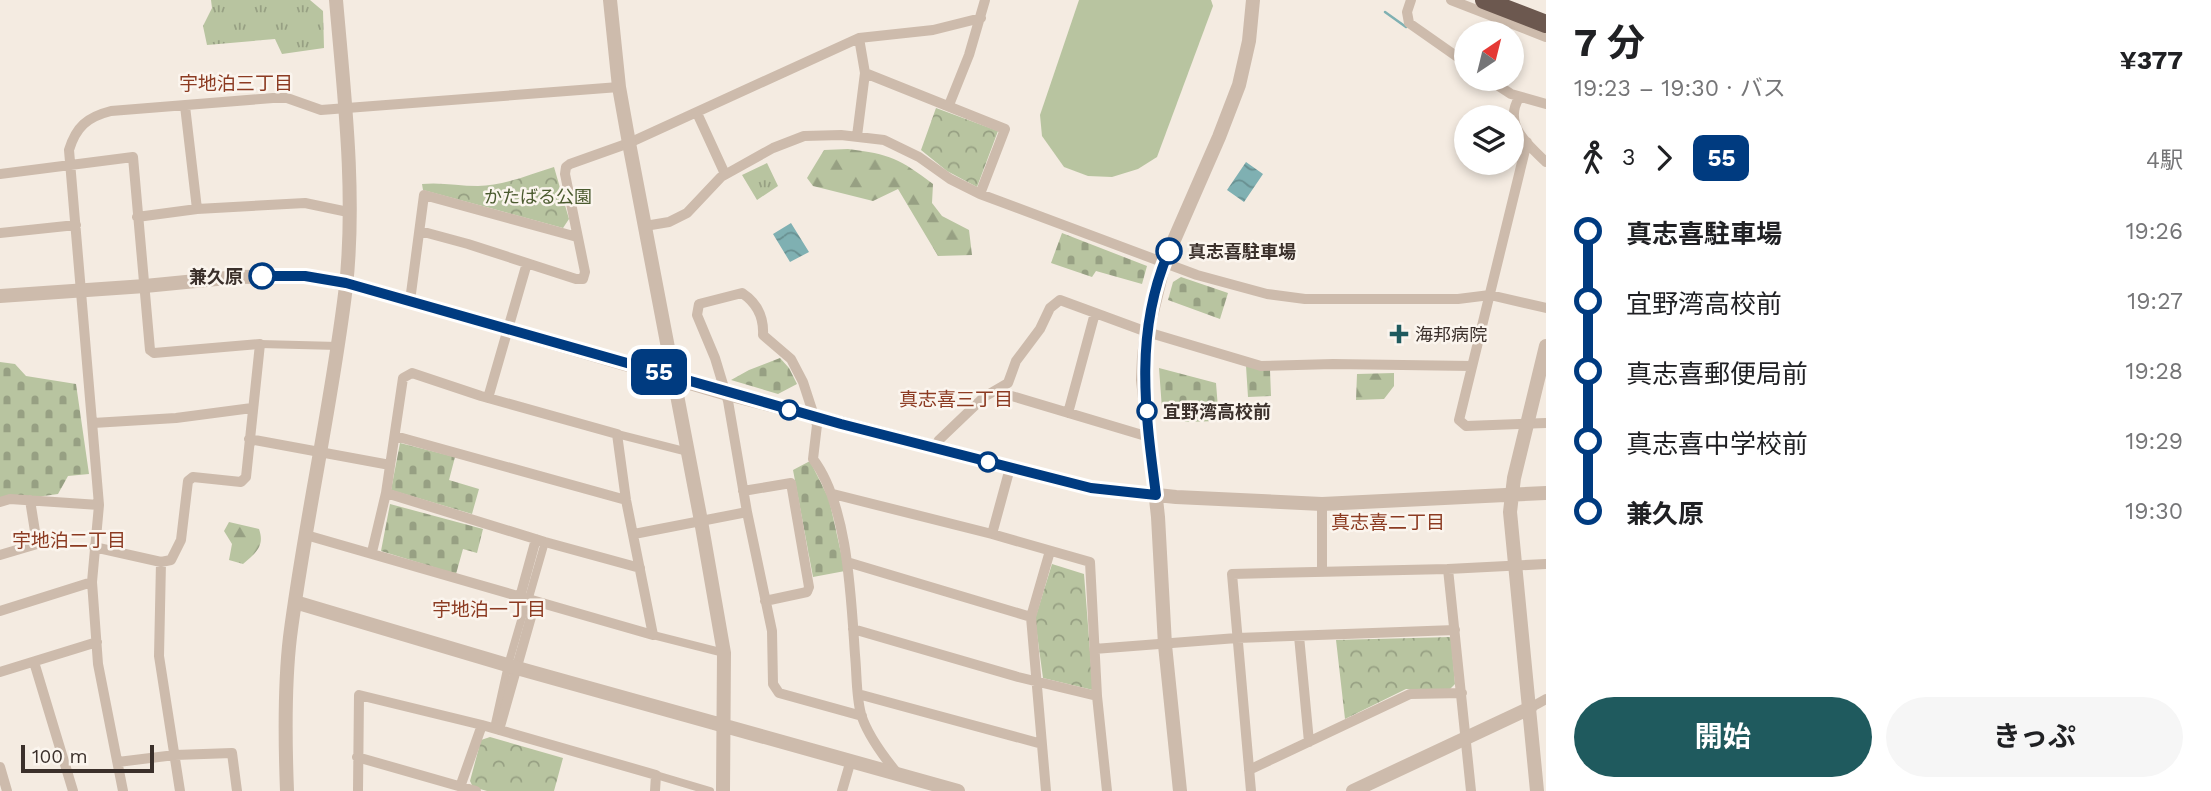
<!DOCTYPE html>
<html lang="ja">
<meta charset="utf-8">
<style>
body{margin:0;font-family:"Work Sans","Noto Sans JP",sans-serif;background:#f6f6f6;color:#202124;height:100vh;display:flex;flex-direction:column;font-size:26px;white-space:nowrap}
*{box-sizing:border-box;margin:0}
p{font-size:23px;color:#757577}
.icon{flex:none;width:38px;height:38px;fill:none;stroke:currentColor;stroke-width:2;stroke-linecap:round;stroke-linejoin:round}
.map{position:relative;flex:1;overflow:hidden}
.details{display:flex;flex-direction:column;background:#fff;width:665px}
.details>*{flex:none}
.badge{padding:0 14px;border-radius:10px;font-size:24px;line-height:46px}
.needle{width:46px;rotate:35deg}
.tools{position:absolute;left:1454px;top:21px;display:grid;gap:14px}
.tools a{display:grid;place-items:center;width:70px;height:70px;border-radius:50%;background:#fff;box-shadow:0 4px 10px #0003;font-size:35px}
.scale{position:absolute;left:21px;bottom:18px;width:133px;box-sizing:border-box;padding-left:7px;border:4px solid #3b302b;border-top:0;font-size:19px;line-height:24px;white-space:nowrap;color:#3b302b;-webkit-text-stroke:5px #fbf5ee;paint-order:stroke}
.map>.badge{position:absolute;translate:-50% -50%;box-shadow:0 0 0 4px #fff}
.legs{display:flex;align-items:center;gap:10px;height:77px;padding:0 28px;font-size:23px}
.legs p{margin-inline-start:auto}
.headline{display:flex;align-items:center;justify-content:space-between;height:119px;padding:0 28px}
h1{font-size:38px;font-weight:700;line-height:52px}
.primary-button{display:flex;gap:14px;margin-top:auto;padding:14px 28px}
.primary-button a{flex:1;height:80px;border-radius:42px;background:#1f5a5e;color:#fff;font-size:28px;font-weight:700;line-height:80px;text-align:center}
.primary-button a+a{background:#f6f6f6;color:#202124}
ul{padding:0 28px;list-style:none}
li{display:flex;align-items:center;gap:24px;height:70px;font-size:26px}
li i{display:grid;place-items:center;width:10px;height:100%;margin:0 9px;background:currentColor}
li i::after{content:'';width:18px;height:18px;margin:-9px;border:5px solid;border-radius:50%;background:#fff}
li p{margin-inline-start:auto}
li:first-child i{background:linear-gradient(#0000 50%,currentColor 0)}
li:last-child i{background:linear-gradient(currentColor 50%,#0000 0)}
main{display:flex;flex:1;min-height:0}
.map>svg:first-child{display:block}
.grass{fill:url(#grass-tufts)}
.forest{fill:url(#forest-firs)}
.cemetery{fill:url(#cemetery-stones)}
.park{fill:url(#park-crowns)}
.garden{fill:#b8c4a0}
.water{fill:url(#water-waves)}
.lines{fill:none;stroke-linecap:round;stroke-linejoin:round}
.stream{stroke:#7fb0b2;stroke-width:2.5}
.pedestrian{stroke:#cdbbac;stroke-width:8}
.minor{stroke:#cdbbac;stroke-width:10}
.tertiary{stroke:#cdbbac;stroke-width:14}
.trunk{stroke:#6c584f;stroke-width:18}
.line-1-casing{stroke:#fff;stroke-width:16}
.line-1{stroke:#003b80;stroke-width:10}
.stop-1-dot{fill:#fff;stroke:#003b80;stroke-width:3.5}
.poi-dot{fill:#1f5a5e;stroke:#fbf5ee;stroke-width:2.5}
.labels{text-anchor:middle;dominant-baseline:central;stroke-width:5;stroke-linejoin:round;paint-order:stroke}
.park-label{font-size:18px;fill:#4a5a2e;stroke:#fbf5ee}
.stop-label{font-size:18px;font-weight:bold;fill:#3b302b;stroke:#fbf5ee;text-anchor:start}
.poi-label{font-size:18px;fill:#3b302b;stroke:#fbf5ee;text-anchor:start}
.neighbourhood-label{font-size:19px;fill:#8c3b22;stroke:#fbf5ee}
</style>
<main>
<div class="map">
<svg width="1546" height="791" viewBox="0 0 1546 791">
<defs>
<pattern id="grass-tufts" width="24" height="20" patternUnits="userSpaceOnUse" patternTransform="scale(1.75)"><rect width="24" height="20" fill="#b8c4a0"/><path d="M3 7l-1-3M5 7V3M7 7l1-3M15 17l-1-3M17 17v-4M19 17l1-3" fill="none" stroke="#97a083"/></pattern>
<pattern id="forest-firs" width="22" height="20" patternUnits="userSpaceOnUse" patternTransform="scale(1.75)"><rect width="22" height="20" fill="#b8c4a0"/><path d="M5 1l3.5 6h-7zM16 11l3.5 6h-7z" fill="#97a083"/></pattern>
<pattern id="cemetery-stones" width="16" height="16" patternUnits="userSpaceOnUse" patternTransform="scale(1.75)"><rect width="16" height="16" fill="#b8c4a0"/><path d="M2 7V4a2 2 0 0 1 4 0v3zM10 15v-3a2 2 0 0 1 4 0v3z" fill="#97a083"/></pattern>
<pattern id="park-crowns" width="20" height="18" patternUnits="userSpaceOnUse" patternTransform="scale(1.75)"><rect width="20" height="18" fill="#b8c4a0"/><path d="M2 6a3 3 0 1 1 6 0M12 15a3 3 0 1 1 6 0" fill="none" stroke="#97a083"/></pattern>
<pattern id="water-waves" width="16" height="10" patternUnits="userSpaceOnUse" patternTransform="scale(1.75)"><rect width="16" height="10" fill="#7fb0b2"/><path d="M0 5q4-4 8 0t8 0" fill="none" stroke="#699091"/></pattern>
</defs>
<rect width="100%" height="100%" fill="#f4ebe1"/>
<path class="grass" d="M 211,0 L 310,0 L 323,11 L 324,48 L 282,54 L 275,39 L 207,45 L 203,26 L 212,8 Z
M 767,163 L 778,186 L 757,200 L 742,175 Z"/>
<path class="forest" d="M 848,149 C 890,154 900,159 933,184 L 932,203 L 942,216 L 969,230 L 972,255 L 938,256 L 898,189 L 873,201 L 813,186 L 807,178 L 824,150 Z
M 1394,373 L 1394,386 L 1384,399 L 1356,400 L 1357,374 Z
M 229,522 L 259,529 C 265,546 256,553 243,564 L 229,560 L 232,544 L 224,531 Z"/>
<path class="cemetery" d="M 1062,233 L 1147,266 L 1142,284 L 1096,271 L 1092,277 L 1051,263 Z
M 1181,277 L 1228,293 L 1220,319 L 1168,300 L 1173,282 Z
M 780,358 L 789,368 L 797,384 L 778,394 L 731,380 L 749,370 Z
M 0,362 L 15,364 L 26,376 L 76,384 L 89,474 L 68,476 L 58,494 L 0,502 Z
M 1246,366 L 1270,370 L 1271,396 L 1248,397 Z
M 1159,368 L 1216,383 L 1219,421 L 1185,422 L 1180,411 L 1162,409 Z
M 400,443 L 455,457 L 449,480 L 479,489 L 472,514 L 391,490 Z
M 810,461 L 829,499 L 845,571 L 813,577 L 793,470 Z
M 390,504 L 483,529 L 477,553 L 463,549 L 456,574 L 381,551 Z"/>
<path class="park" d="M 936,108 L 998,131 L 977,187 L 947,171 L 921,150 Z
M 554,167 L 569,219 L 563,228 L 423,190 L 422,184 C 441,182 459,186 478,186 C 503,186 531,174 554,167 Z
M 1052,564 L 1084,574 L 1093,690 L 1043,678 L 1035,619 Z
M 1451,637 L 1455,684 L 1450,689 L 1406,689 L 1345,719 L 1336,640 Z
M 490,737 L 563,758 L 554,791 L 487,791 L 473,787 L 470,781 L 481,740 Z"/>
<path class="garden" d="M 1079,0 L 1211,0 L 1213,6 L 1157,157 L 1138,169 L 1112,177 L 1088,176 L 1064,167 L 1042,136 L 1040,115 Z"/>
<path class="water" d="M 1246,162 L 1263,174 L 1244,202 L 1227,190 Z
M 791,223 L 809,252 L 790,262 L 773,234 Z"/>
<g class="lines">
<path class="stream" d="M 1385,12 L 1406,27"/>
<path class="pedestrian" d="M 260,344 L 338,346
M 617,434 L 688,452
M 528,601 L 545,542
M 653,635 L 724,653
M 494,728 L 508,665 L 527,600
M 656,775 L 710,791"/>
<path class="minor" d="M 1411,0 L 1407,12 L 1409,23 L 1466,63
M 1451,0 L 1546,37
M 865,73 L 1005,129 L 980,194
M 1488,79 L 1511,94 L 1546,104
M 1519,98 C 1503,124 1527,144 1546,162
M 949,105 L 969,55 L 985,0
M 185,106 L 197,209
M 697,113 L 725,174
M 857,136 L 865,73 L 859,38
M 1527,142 L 1459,420 L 1466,426 L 1546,423
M 0,174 L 133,157 L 150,350 L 154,353 L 260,344 L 246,477 L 241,482 L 193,477 L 188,481 L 181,540 L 171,560 L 161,562 L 94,547
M 137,217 L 197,209 L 305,203 L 348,212
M 645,226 L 669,222 L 687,213 L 721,177 L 773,148 L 804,136 L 841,135 L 884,140 L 919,157 L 950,179 L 980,194 L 1197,275 L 1267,294 L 1305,299 L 1458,299 L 1490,295 L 1546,308
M 420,231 L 468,244 L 576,279 L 583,279 L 585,272 L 565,174 L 566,167 L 570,164 L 629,143 L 859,38 L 933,30 L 981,18
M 0,233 L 76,225
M 410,301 L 424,195 L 577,237
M 995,391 L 1149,437
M 488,398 L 527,263
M 1068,413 L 1095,313
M 93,423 L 176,418 L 252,408
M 395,436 L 626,500
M 249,439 L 390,465
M 935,447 L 939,440 L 984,397 L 1008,383 L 1016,361 L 1040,329 L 1050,308 L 1060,300 L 1147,332 L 1261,366 L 1333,364 L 1472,366
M 743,491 L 791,483 L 809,587 L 807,592 L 765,601
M 386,493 L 545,542 L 640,568
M 833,494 L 992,534 L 1090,562 L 1097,696 L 1107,791
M 0,502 L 10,499 L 99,505
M 1322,504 L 1322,572
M 634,534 L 747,512
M 992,534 L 1010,468
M 306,535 L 653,635 L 626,500 L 617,434 L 481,396 L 412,373 L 403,378 L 386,493 L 372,552
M 0,555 L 37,544 L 30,500
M 161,562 L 159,656 L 180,791
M 847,562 L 1031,617
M 1448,569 L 1471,791
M 520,597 L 536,539
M 0,611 L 92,582
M 853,629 L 1018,677 L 1097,696
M 1299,636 L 1309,742
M 1094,649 L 1237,638 L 1455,630
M 34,662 L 73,791
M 0,672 L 97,642
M 858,694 L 1042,744
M 1530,708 L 1546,699
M 862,716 L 779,693 L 773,684 L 772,631 L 747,512 L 728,401 L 715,358 L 697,315 L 699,304 L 742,293 C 757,303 764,317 763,335 L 791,359 L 803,382 L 817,425 L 813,459 C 848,505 851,598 855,655 C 857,675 856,696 861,714 C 867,735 884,757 897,773
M 499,730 L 535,603
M 357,757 L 476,791
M 118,762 L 175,755 L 232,753 L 237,791
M 0,767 L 7,791
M 1249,770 L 1410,694 L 1462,693
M 460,787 L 482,725
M 123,791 L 98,664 L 92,582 L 99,505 L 69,150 C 76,127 87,117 111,111 L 273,98 L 287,98 L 321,110 L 619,87
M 358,791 L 359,695 L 482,725 L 656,775 L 655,791
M 842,791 L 851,760
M 1046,791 L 1031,617 L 1050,551
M 1251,791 L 1232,574 L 1448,569 L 1546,564"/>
<path class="tertiary" d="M 610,0 L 619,87 L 629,143 L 701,521 L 724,653 L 723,791
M 0,296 L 145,286 L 237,277 L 305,276 L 369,289 L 724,393 L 1091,488 L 1176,497 L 1322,504 L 1546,493
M 295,602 L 517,668 L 958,791
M 287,791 C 285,740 284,688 290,637 C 305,520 332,404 346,286 C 356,193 344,93 336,0
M 1180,791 L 1165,645 L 1158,517 L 1143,380 L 1144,357 L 1147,332 L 1164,263 L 1219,137 L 1239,85 L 1249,41 L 1253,0
M 1353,791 L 1530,708
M 1537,791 L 1510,512 L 1514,478 L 1546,346"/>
<path class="trunk" d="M 1484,0 L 1546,24"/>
</g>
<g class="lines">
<g class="line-1-casing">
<path id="line-1" d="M 262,276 L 305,276 L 346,283 L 841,424 L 1091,488 L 1156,495 C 1145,411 1134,331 1169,251"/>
</g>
<use href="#line-1" class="line-1"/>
</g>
<g class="stop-1-dot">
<circle cx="1169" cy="251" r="12"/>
<circle cx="262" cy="276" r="12"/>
<circle cx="789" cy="410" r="9"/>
<circle cx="1147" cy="411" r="9"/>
<circle cx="988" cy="462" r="9"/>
</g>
<path class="poi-dot" d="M1395.5 323.5h7v7h7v7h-7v7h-7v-7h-7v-7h7z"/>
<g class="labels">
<g class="park-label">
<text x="538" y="196">かたばる公園</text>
</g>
<g class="stop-label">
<text x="1188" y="251">真志喜駐車場</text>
<text x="243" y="276" text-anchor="end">兼久原</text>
<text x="1163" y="411">宜野湾高校前</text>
</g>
<g class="poi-label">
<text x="1415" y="334">海邦病院</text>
</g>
<g class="neighbourhood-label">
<text x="236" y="83">宇地泊三丁目</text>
<text x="956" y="399">真志喜三丁目</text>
<text x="1388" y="522">真志喜二丁目</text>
<text x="69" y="540">宇地泊二丁目</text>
<text x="489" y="609">宇地泊一丁目</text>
</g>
</g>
</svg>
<div class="tools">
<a><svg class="needle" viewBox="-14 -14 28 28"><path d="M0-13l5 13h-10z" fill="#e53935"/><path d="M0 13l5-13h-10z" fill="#757577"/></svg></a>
<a><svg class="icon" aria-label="layers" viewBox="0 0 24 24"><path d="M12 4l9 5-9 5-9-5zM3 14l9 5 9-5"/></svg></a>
</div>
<div class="scale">100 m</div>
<b class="badge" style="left:659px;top:372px;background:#003b80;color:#fff">55</b>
</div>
<section class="details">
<div class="headline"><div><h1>7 分</h1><p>19:23 – 19:30 · バス</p></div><b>¥377</b></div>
<div class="legs"><svg class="icon" aria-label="walk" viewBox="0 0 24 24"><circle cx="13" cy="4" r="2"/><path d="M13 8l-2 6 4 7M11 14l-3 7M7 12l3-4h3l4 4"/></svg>3<svg class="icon" aria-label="forward" viewBox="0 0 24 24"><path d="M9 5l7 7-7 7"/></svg><b class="badge" style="background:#003b80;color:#fff">55</b><p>4駅</p></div>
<ul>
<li><i style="color:#003b80"></i><b>真志喜駐車場</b><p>19:26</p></li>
<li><i style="color:#003b80"></i><span>宜野湾高校前</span><p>19:27</p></li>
<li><i style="color:#003b80"></i><span>真志喜郵便局前</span><p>19:28</p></li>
<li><i style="color:#003b80"></i><span>真志喜中学校前</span><p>19:29</p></li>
<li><i style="color:#003b80"></i><b>兼久原</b><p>19:30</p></li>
</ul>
<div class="primary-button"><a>開始</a><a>きっぷ</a></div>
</section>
</main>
